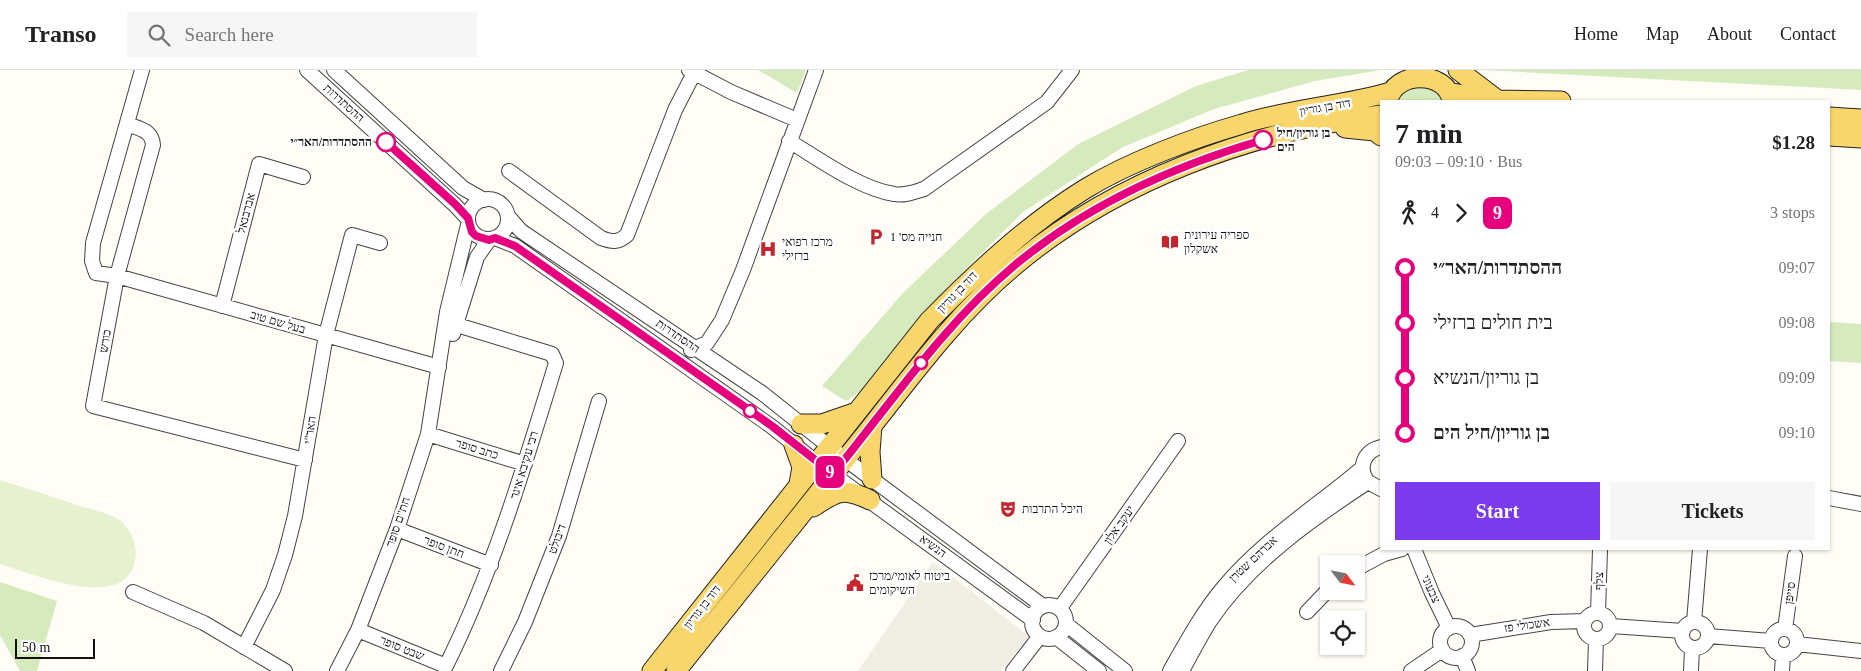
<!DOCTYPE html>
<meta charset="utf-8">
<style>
body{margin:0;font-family:"Times New Roman",Heebo,serif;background:#f6f6f6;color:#202124;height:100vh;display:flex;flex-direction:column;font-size:19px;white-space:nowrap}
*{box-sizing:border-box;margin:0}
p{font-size:16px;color:#757577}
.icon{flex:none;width:28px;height:28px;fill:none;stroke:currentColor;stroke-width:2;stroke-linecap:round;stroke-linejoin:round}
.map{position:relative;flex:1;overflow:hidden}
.side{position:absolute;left:1380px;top:30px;width:450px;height:450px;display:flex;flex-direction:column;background:#fff;border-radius:0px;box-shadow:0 1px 4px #0004}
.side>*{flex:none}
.badge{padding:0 10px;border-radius:8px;font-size:18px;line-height:32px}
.needle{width:32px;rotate:122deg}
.tools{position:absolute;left:1320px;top:485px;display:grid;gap:10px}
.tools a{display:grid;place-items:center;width:45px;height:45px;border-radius:0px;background:#fff;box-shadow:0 1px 4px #0004;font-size:25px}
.scale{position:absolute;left:15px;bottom:12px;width:80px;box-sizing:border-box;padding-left:5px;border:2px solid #111;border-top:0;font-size:14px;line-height:18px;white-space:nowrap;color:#111;-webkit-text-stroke:4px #fff;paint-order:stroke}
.map>.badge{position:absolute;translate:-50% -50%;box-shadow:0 0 0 2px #fff}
.legs{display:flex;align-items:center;gap:8px;height:55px;padding:0 15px;font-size:16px}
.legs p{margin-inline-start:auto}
.headline{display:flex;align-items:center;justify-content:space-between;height:85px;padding:0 15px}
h1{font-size:28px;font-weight:700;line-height:38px}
.button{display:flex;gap:10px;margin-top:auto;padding:10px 15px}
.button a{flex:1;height:58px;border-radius:0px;background:#7c3aed;color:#fff;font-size:20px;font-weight:700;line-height:58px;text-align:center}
.button a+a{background:#f6f6f6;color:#202124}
ul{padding:0 15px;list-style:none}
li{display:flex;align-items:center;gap:18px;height:55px;font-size:19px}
li i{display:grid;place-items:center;width:8px;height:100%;margin:0 6px;background:currentColor}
li i::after{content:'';width:12px;height:12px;margin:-6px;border:4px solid;border-radius:50%;background:#fff}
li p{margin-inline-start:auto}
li:first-child i{background:linear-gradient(#0000 50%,currentColor 0)}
li:last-child i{background:linear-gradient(currentColor 50%,#0000 0)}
header{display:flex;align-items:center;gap:30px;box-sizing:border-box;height:70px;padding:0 25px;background:#fff;border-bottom:1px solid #e0e0e0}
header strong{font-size:24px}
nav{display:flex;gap:28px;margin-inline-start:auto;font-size:18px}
.search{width:350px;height:45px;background:#f6f6f6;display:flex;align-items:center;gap:12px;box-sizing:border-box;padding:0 18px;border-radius:0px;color:#757577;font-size:19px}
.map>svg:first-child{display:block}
.green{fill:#d5ebbd}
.pitch{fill:#e6f2cf}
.plaza{fill:#f1ede2}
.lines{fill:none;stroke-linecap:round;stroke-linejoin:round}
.minor-casing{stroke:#444;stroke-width:16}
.major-casing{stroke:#222;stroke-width:21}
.minor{stroke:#fff;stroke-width:14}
.major{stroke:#f9d66b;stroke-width:19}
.line-1-casing{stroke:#fff;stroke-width:11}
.line-1{stroke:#e6007e;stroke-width:8}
.stop-1-dot{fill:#fff;stroke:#e6007e;stroke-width:2.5}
.labels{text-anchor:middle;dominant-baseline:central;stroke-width:5;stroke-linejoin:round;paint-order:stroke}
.street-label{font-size:12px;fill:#111;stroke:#fff}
.stop-label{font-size:12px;font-weight:bold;fill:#111;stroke:#fff;text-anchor:start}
.poi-label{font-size:12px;fill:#111;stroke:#fff;text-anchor:start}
</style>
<header>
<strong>Transo</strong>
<div class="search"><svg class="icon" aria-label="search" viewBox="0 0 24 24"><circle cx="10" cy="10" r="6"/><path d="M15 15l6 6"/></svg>Search here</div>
<nav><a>Home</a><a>Map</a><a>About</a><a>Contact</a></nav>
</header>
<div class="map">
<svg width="1861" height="601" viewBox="0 0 1861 601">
<rect width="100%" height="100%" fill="#fffdf5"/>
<path class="green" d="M 758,0 L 806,0 L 797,23 Z
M 1248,0 L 1381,0 L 1315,11 L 1214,39 L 1121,78 L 1023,142 L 948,217 L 861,321 L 846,331 L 822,316 L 903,223 L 986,144 L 1078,74 L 1196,16 Z
M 1483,0 L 1861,0 L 1861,20 Z
M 1429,10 L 1447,31 L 1396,31 L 1400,20 Z
M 1829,252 L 1861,254 L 1861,293 L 1829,291 Z
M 0,512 L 57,531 L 37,601 L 20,601 L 0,565 Z"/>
<path class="pitch" d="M 0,410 C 27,418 53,427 80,436 C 93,440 111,443 122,452 C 132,462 138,476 135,490 C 126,544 31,503 0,494 Z"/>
<path class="plaza" d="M 933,492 L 1029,566 L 1001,601 L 858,601 Z"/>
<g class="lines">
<g class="minor-casing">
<path id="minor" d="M 142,0 L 93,173 L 92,191 L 96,203 L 117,206 L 439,297
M 307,0 L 455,135 L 468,149
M 334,0 L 463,118 L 484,130
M 689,0 L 731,22 L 797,50
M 127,54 C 140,59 152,60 153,75 L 117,206 L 93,336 L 305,390
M 789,71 C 819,89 860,119 894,124 C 904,126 914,122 924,119 L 1047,32 L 1072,0
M 509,101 L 601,168 C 612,172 618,173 627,165 L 675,40 L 694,3
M468 149a20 20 0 1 1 40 0a20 20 0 1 1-40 0Z
M 508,146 L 521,161 L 762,323 L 845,389 L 1043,536
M 495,168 L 515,176 L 771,356 L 816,392 L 1033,550
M 222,236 L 259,94 L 303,107
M 453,264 L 477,187 L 489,170
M 691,280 L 707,273 L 722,250 L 743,200 L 816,0
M 428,364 L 525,394
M 1381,377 C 1364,381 1357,398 1368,412 L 1381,419
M 1829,428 L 1861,434
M 397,459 L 491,495
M 1414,479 L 1432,523 L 1449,558
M 1356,499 L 1384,484 L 1402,479
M 133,522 L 204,553 L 285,601
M1032 552a17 17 0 1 1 34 0a17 17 0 1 1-34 0Z
M 1060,538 L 1178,371
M 1307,542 L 1329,519
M 1598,543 L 1600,479
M1584 556a13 13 0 1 1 26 0a13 13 0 1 1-26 0Z
M1682 565a13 13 0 1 1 26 0a13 13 0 1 1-26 0Z
M 1694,552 L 1700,479
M 1066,554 L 1125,601
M 1611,556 L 1683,561
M1440 572a16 16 0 1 1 32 0a16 16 0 1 1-32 0Z
M1771 572a13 13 0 1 1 26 0a13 13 0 1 1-26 0Z
M 1785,559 L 1795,486
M 358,560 L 446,596 C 494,499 524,397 556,293 L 552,284 L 457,255
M 1470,565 L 1551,552 L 1585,551
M 1708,566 L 1771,571
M 1056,567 L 1099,601
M 1797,574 L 1861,581
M 244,577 L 273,520 L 285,485 L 295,446 L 326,265 L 352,165 L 380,173
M 1462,586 L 1468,601
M 337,601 L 358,560 L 397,459 L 428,364 L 447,242 L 468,155
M 501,601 L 525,552 L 559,466 L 599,331
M 1013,601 L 1040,566
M 1170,601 C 1186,573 1202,543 1223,518 C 1262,471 1316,437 1362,398
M 1182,601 C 1191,584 1200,567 1210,551 C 1249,493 1310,450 1368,412
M 1411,601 L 1442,580
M 1595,601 L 1596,569
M 1691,601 L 1692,578
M 1782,601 L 1783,585"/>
</g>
<g class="major-casing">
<path id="major" d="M 1458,0 L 1495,28
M 1451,23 L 1498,30 L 1561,31
M 1388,31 C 1394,0 1447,0 1452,31
M 1829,47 L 1861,49
M 1345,58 L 1375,61 L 1381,66
M 1829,66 L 1861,68
M 801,354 L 822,354 L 854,343
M 794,375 L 802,397 L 799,414
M 872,409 L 870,382 L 872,356
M 813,437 C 837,421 843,417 870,430
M 652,601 L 929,251 C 977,202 1027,155 1085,119 C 1129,92 1193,68 1242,54 C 1290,39 1342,36 1390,22
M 676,601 C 741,519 807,438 872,356 C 916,300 959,242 1014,196 C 1114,111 1252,61 1381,45"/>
</g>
<use href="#minor" class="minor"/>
<use href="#major" class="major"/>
</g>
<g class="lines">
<g class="line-1-casing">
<path id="line-1" d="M 386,72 L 455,134 L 468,148 L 472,162 L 476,166 L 489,170 L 495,168 L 515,176 L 772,356 L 833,404 C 891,333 944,254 1015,195 C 1087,135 1173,96 1263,70"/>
</g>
<use href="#line-1" class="line-1"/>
</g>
<defs>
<g id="parking-bare" transform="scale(1.35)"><path d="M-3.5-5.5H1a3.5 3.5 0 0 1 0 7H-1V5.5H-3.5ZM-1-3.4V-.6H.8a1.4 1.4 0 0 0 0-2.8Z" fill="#c4262e" stroke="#fff" stroke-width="2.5" paint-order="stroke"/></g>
<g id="library-bare" transform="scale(1.35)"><path d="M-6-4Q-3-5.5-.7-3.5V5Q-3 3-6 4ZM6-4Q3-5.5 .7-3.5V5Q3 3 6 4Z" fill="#c4262e" stroke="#fff" stroke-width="2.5" paint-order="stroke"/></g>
<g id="hospital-bare" transform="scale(1.35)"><path d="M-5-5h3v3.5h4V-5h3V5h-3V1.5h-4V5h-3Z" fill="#c4262e" stroke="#fff" stroke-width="2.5" paint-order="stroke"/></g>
<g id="theatre-bare" transform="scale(1.35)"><path d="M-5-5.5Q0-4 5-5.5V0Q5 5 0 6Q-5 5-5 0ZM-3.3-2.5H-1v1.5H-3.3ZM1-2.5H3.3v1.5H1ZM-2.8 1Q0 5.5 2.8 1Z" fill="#c4262e" stroke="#fff" stroke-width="2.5" paint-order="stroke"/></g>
<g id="civic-bare" transform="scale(1.35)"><path d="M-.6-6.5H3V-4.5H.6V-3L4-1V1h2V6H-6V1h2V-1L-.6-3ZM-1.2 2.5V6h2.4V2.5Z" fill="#c4262e" stroke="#fff" stroke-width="2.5" paint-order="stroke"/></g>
</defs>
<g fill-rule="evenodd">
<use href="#parking-bare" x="876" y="167"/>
<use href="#library-bare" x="1170" y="172"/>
<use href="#hospital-bare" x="768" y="179"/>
<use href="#theatre-bare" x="1008" y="439"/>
<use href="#civic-bare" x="855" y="513"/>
</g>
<g class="stop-1-dot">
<circle cx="1263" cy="70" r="9"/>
<circle cx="386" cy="72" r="9"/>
<circle cx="921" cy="293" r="6"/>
<circle cx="750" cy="341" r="6"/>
</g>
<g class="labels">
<g class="street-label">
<text transform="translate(344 33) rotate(42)">ההסתדרות</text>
<text transform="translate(1325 37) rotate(-10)">דוד בן גוריון</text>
<text transform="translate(246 143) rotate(-75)">אברבנאל</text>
<text transform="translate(957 222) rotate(-46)">דוד בן גוריון</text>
<text transform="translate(278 252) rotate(16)">בעל שם טוב</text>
<text transform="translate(678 266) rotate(34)">ההסתדרות</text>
<text transform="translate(105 271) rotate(-80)">כורש</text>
<text transform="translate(310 360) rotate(-81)">האר"י</text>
<text transform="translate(477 379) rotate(17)">כתב סופר</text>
<text transform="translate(524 395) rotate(-73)">רבי עקיבא איגר</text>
<text transform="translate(398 452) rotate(-71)">חת"ם סופר</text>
<text transform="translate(1119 455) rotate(-55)">יעקב אלון</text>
<text transform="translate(557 469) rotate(-70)">דיבולט</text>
<text transform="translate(933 476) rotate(36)">הנשיא</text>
<text transform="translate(444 477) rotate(21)">חתן סופר</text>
<text transform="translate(1253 489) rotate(-43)">אברהם שטרן</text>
<text transform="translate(1599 511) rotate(-88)">צלף</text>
<text transform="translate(1431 519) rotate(66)">צבעוני</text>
<text transform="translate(1790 523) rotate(-82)">סייפן</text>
<text transform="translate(702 537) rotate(-52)">דוד בן גוריון</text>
<text transform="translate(1527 555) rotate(-8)">אשכולי פז</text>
<text transform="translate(402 578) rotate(22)">שבט סופר</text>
</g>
<g class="stop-label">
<text x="1277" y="63">בן גוריון/חיל<tspan x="1277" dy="14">הים</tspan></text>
<text x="372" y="72" text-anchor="end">ההסתדרות/האר״י</text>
</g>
<g class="poi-label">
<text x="1184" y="165">ספריה עירונית<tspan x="1184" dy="14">אשקלון</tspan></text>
<text x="890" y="167">חנייה מס' 1</text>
<text x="782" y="172">מרכז רפואי<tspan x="782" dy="14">ברזילי</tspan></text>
<text x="1022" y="439">היכל התרבות</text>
<text x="869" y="506">ביטוח לאומי/מרכז<tspan x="869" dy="14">השיקומים</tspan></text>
</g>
</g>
</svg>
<div class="tools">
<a><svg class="needle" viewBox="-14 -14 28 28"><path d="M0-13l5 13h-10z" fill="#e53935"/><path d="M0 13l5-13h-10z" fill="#757577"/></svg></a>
<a><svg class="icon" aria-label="locate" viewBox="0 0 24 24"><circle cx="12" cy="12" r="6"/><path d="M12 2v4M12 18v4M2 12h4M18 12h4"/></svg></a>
</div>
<div class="scale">50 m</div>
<b class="badge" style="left:830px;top:402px;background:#e6007e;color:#fff">9</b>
<section class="side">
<div class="headline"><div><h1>7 min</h1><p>09:03 – 09:10 · Bus</p></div><b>$1.28</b></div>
<div class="legs"><svg class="icon" aria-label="walk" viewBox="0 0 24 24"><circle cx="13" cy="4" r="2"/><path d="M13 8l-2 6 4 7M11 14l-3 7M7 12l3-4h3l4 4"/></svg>4<svg class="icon" aria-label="forward" viewBox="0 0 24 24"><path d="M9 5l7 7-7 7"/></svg><b class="badge" style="background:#e6007e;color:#fff">9</b><p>3 stops</p></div>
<ul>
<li><i style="color:#e6007e"></i><b>ההסתדרות/האר״י</b><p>09:07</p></li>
<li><i style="color:#e6007e"></i><span>בית חולים ברזילי</span><p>09:08</p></li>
<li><i style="color:#e6007e"></i><span>בן גוריון/הנשיא</span><p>09:09</p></li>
<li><i style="color:#e6007e"></i><b>בן גוריון/חיל הים</b><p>09:10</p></li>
</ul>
<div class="button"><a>Start</a><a>Tickets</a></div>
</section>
</div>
